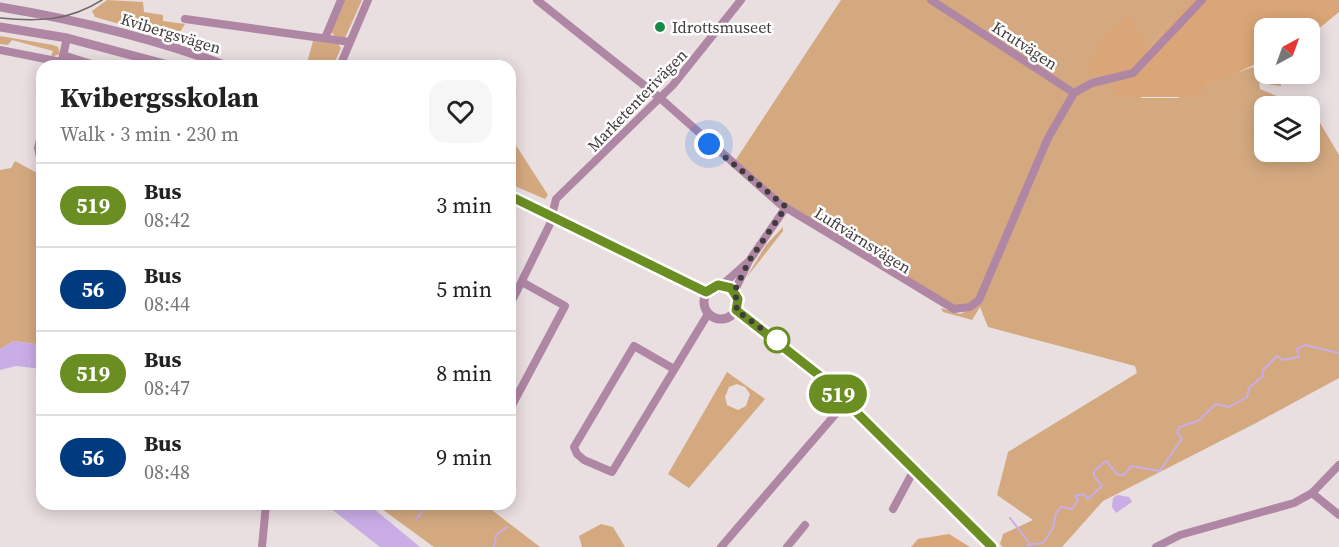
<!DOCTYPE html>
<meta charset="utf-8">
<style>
body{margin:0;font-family:"Source Serif 4",serif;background:#f6f6f6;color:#222;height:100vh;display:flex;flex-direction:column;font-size:22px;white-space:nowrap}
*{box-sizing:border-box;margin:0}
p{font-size:20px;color:#767676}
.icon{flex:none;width:33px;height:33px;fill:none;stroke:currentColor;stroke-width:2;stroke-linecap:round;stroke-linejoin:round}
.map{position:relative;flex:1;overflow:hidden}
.drawer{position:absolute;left:36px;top:60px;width:480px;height:450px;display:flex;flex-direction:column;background:#fff;border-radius:18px;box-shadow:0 3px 15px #0003}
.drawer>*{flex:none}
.badge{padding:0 12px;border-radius:20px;font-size:21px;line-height:39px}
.needle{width:39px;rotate:41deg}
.tools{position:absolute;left:1254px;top:18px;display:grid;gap:12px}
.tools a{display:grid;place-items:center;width:66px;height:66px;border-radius:12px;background:#fff;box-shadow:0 3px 15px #0003;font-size:30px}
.you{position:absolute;width:30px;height:30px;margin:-15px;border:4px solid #fff;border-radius:50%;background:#1a73e8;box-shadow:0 0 0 9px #1a73e833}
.map>.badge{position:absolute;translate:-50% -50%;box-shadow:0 0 0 3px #fff}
.round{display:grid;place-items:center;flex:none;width:63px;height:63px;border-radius:18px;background:#f6f6f6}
.overview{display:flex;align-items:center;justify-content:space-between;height:102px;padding:0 24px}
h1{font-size:28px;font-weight:700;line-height:45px}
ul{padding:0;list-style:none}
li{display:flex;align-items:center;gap:18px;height:84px;padding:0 24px;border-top:2px solid #e0e0e0}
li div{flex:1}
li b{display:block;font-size:22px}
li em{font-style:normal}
li .badge{min-width:66px;font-weight:700;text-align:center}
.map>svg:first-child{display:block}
.green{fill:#d4a980;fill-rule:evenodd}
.forest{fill:#daa677}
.water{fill:#caade7}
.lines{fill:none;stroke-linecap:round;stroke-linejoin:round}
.stream{stroke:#caade7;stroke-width:2}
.minor{stroke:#b086a5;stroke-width:8}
.tertiary{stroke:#b086a5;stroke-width:9}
.tram{stroke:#6f686a;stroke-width:1.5}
.line-casing{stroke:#fff;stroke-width:14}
.line{stroke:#6b8e23;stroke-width:9}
.walk{stroke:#403b3c;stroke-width:6;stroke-dasharray:0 10.8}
.poi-dot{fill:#148b46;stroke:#fff;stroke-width:2}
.stop-dot{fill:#fff;stroke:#6b8e23;stroke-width:3}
.labels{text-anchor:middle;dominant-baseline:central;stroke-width:5;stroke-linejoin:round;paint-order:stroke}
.poi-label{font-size:16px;fill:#403b3c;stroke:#fff;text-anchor:start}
.street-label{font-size:16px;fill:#403b3c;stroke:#fff}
</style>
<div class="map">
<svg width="1339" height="547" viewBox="0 0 1339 547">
<rect width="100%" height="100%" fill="#e9dee0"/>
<path class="green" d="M 107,0 L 143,2 L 144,12 L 163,15 L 163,21 L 185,24 L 175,40 L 95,17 L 92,11 Z
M 345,0 L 362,0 L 345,38 L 335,36 L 331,32 Z
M 841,0 L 1195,0 L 1173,19 L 1148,50 L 1141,98 L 1178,98 L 1206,84 L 1253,67 L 1258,82 L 1260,78 L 1279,74 L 1281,86 L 1259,83 L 1260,89 L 1300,106 L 1264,106 L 1264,152 L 1310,152 L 1310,112 L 1316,116 L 1339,155 L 1339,378 L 1256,423 L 1103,501 L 1062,547 L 1003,547 L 1000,544 L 1003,534 L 1033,520 L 997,495 L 1008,452 L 1137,373 L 1135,366 L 988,327 L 980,307 L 972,320 L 943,312 L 941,308 L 960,314 L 976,307 L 949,305 L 775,196 L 735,161 Z
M 0,36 L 53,45 L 58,47 L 60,54 L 51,57 L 53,51 L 12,40 L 8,45 L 0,44 Z
M 313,41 L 338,44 L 341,48 L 333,66 L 306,66 Z
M 510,136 L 548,195 L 545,199 L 510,184 Z
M 15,161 L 37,173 L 42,181 L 42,345 L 14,341 L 0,349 L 0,170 L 11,168 Z
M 783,227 L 783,231 L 746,278 L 766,245 Z
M 727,372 L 765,399 L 689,488 L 668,474 ZM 737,384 L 745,387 L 750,394 L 746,406 L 738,410 L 727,405 L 725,397 L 729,387 Z
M 375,504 L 484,504 L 540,547 L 434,547 Z
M 601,524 L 613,527 L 625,547 L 582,547 L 579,536 Z"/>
<path class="forest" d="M 1193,0 L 1339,0 L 1339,12 L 1310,36 L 1310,28 L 1264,28 L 1264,60 L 1224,79 L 1206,84 L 1199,97 L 1116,97 L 1112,76 L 1085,72 L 1104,35 L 1129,14 L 1148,50 L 1173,19 Z
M 949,534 L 970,547 L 911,547 L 918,539 Z"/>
<path class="water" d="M 14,341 L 42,345 L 42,369 L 16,366 L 0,370 L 0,349 Z
M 1117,495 L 1129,497 L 1132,502 L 1116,513 L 1112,507 L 1113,498 Z
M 325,504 L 368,504 L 420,547 L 380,547 Z"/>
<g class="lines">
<path class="stream" d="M 1010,518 L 1030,544
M 416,519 L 421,514 L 422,504
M 1027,545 L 1043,543 L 1053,528 L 1056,513 L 1061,507 L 1072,509 L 1078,500 L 1075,496 L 1083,494 L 1088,499 L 1102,486 L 1094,476 L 1094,471 L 1106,461 L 1118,475 L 1124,475 L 1131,466 L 1160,471 L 1182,438 L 1177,433 L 1179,427 L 1198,421 L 1216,404 L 1229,407 L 1247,397 L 1249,388 L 1263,376 L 1262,371 L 1277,356 L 1283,360 L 1299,357 L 1297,349 L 1305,345 L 1339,353
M 494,547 L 496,535 L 507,527"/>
<path class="minor" d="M 537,0 L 660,98 L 780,204 L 954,309 L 970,307 L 979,300 L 1048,138 L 1074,93
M 931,0 L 1074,93
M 185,19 L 350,42
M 325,38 L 341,0
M 0,50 L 61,62
M 63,55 L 98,66
M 62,60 L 67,38
M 340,66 L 368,0
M 1074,93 L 1092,83 L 1133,73 L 1202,0
M 40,157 L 38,148 L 42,132
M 722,285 L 748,262
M 734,292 L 749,261 L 786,207
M 510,305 L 550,224 L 556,199 L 673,85 L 741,0
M 674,369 L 634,346 L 574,447 L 577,454 L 584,460 L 612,472 L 708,314
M 510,409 L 565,306 L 522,282
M 1312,493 L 1339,515
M 893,509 L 914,470
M 262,547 L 266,504
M 721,547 L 846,402
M 787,547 L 805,525
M 1156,547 L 1180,535 L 1294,503 L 1312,493 L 1339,465"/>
<path class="tertiary" d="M 0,7 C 77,20 153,38 227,66
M 0,27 L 67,38 L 172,66
M 510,196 L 706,292
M704 302a17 17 0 1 1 34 0a17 17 0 1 1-34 0Z
M 736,310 L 820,376 L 992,547"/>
<path class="tram" d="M 0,18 C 37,22 69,21 102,0"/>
</g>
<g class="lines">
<g class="line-casing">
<path id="line" d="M 510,196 L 706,292 L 718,285 L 731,288 L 738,299 L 736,310 L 820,376 L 992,547"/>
</g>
<use href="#line" class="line"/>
<path class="walk" d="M 709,144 L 786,207 L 749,261 L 734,292 L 738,303 L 736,310 L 777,340"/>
</g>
<circle class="poi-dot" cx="660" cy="27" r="6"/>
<circle class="stop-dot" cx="777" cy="340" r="12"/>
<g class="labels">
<g class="poi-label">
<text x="672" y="27">Idrottsmuseet</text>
</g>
<g class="street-label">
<text transform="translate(171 33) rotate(17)">Kvibergsvägen</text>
<text transform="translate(1025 45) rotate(33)">Krutvägen</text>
<text transform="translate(637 100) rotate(-46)">Marketenterivägen</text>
<text transform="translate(863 240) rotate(32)">Luftvärnsvägen</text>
</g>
</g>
</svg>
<div class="tools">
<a><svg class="needle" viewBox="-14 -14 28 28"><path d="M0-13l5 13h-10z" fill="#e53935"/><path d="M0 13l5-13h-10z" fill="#767676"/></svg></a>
<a><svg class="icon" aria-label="layers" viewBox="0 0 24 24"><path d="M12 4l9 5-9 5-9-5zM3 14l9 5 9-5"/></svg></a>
</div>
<div class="you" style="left:709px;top:144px"></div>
<b class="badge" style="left:838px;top:394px;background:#6b8e23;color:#fff">519</b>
<section class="drawer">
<div class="overview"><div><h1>Kvibergsskolan</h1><p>Walk · 3 min · 230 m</p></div><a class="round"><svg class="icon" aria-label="heart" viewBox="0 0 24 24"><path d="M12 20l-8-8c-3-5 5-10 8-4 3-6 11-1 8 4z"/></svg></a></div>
<ul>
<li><span class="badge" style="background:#6b8e23;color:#fff">519</span><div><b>Bus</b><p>08:42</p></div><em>3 min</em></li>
<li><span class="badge" style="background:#003b80;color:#fff">56</span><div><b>Bus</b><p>08:44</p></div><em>5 min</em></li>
<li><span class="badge" style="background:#6b8e23;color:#fff">519</span><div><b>Bus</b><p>08:47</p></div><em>8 min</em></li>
<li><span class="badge" style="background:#003b80;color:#fff">56</span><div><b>Bus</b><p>08:48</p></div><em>9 min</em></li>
</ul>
</section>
</div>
